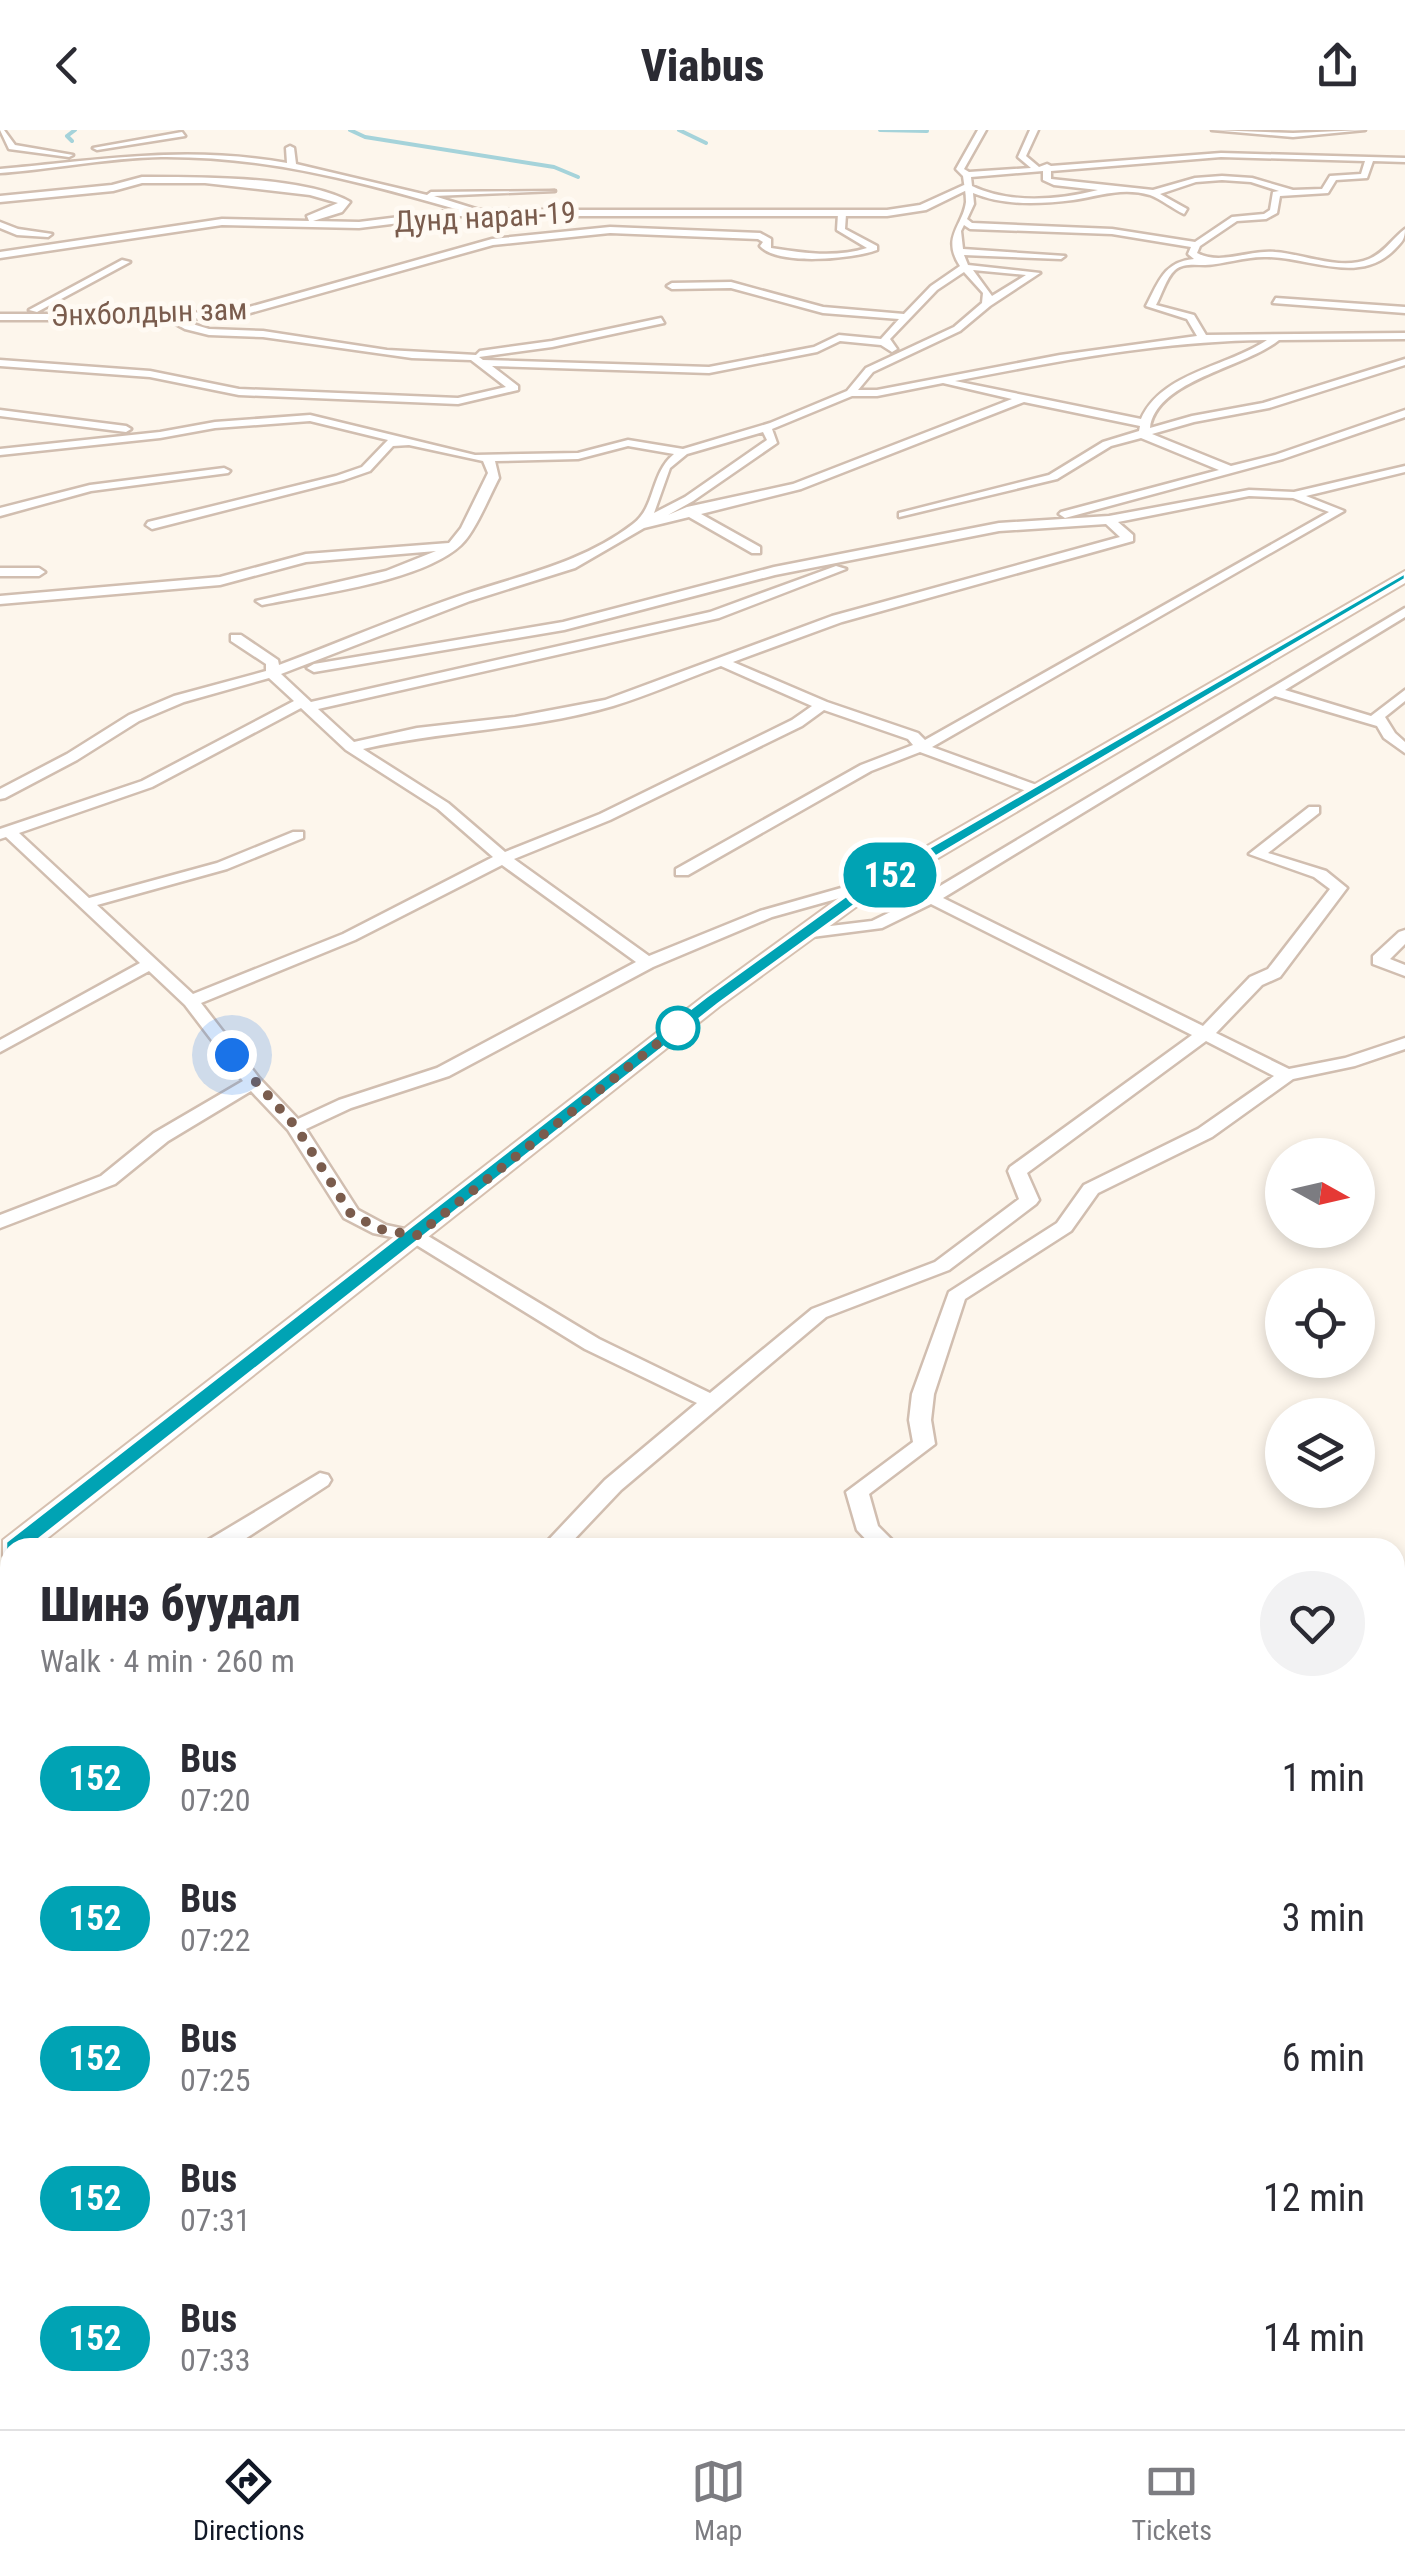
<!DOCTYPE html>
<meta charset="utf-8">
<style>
body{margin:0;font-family:"Roboto Condensed",sans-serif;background:#f2f2f3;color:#2b2b33;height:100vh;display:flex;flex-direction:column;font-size:38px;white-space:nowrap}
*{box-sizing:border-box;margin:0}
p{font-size:32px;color:#7c7c81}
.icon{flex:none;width:55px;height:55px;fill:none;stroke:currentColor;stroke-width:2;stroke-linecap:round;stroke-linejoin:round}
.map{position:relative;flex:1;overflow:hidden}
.drawer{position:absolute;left:0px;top:1408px;width:1405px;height:892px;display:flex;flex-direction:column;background:#fff;border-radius:30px 30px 0 0;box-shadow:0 5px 15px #0003}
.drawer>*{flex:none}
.badge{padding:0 20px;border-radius:32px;font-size:35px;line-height:65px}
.needle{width:65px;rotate:98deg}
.fabs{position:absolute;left:1265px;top:1008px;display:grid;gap:20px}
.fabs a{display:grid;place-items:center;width:110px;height:110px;border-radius:50%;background:#fff;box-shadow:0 5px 15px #0003;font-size:50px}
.you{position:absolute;width:50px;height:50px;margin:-25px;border:8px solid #fff;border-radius:50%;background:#1a73e8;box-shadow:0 0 0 15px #1a73e833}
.map>.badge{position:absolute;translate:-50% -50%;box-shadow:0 0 0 5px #fff}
.round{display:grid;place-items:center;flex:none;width:105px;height:105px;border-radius:52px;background:#f2f2f3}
.overview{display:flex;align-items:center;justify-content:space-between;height:170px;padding:0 40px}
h1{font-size:48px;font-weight:800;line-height:75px}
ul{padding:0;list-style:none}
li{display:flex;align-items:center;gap:30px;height:140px;padding:0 40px}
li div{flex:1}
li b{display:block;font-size:38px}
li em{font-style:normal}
li .badge{min-width:110px;font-weight:700;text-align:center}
header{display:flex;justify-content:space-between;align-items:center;height:130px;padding:0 40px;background:#fff;font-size:45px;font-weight:800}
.tabs{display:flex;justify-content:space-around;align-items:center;height:140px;border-top:2px solid #e1e1e2;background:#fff;font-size:28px;color:#7c7c81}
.tabs a{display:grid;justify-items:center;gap:5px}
.tabs .current{color:#111827}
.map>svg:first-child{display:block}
.green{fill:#d8ecc9}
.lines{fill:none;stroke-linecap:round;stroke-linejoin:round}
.stream{stroke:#a5d3da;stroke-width:4}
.minor-casing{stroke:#d1beb0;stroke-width:5}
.tertiary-casing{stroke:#d1beb0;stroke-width:5}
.secondary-casing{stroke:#d6c0b0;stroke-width:4}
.minor{fill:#fff;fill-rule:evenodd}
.tertiary{fill:#fff;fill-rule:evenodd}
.secondary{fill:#fff;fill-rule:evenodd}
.line{fill:#00a3b4;stroke:#fff;stroke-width:2.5}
.walk{stroke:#7a5c4d;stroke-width:10;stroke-dasharray:0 18}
.stop-dot{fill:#fff;stroke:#00a3b4;stroke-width:5}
.labels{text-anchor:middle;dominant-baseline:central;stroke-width:10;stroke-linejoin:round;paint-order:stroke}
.far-street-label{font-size:30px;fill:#7a5c4d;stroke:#fffaf3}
</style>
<header><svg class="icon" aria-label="back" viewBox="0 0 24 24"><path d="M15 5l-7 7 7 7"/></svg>Viabus<svg class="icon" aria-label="share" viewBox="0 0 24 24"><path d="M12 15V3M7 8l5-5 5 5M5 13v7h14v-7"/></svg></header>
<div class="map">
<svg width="1405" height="2299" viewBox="0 0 1405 2299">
<rect width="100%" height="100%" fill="#fdf6ec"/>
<path class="green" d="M 1405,1725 L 1405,2299 L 1003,2299 L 1006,2290 L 1395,2290 L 1395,1741 Z"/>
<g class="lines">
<path class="stream" d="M 350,0 L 365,7 L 554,37 L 578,47
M 679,0 L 706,13
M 880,0 L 927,1
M 72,11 L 67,6 L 75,0"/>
<g class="minor-casing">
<path id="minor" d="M 0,0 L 4,0 L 15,15 L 73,25 L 69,27 L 9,19 Z
M 978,0 L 986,0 L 964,39 L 969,42 L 1031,38 L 1018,27 L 1030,0 L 1038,0 L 1026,26 L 1039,37 L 1047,34 L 1051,36 L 1221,23 L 1405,28 L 1405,32 L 1373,31 L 1367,48 L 1336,50 L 1328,63 L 1280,66 L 1277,83 L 1266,89 L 1237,91 L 1200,116 L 1197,123 C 1221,136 1249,119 1275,122 C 1304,124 1340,141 1369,129 C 1384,123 1393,108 1405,99 C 1405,109 1402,112 1395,119 C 1360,156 1309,127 1267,127 C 1246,126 1226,134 1205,135 C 1195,135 1183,133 1175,140 C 1166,148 1162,164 1156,175 L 1194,185 L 1206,205 L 1405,203 L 1405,209 L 1279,210 C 1245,238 1156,250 1150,298 L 1192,286 L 1263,273 L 1405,229 L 1405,235 L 1269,278 L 1194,292 L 1152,304 L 1231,336 L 1275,325 L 1405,280 L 1405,287 L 1283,329 L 1065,388 L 1059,384 L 1061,382 L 1219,340 L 1141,308 L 1111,316 L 1057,349 L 899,387 L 899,383 L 1049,345 L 1103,312 L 1139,301 L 1140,296 L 1024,272 L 801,359 L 701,384 L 760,417 L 760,423 L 752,423 L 689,387 L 644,398 L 575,438 L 470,471 L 281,544 L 311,572 L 710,482 L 836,436 L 846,439 L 719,488 L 318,579 L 354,612 L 417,598 L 515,587 L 605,570 L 832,486 L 1120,407 L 1106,394 L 999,401 L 775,445 L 564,500 L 314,542 L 307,538 L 314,534 L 563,492 L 774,437 L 999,393 L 1109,386 L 1249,360 L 1294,362 L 1405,336 L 1405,342 L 1306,366 L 1344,381 L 932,617 L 1042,657 L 1042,663 L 1032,663 L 920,622 L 871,641 L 688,745 L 676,745 L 676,739 L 861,635 L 913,615 L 908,609 L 824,580 L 802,596 L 610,690 L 514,729 L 649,826 L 760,781 L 880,747 L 888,752 L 886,755 L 772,787 L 653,837 L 449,946 L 351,978 L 306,999 L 358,1080 L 386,1095 L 423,1103 L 599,1209 L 710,1263 L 812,1179 L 935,1132 L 1019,1069 L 1008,1041 L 1010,1037 L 1192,905 L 931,774 L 882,798 L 812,807 L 806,805 L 806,799 L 872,791 L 925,765 L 1405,478 L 1405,487 L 1285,560 L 1371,586 L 1405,560 L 1405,571 L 1385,587 L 1395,603 L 1405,612 L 1405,623 L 1384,608 L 1377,596 L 1275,566 L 943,768 L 1203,896 L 1250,847 L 1268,839 L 1330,759 L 1314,747 L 1249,724 L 1309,677 L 1319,677 L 1319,683 L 1268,723 L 1326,741 L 1347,758 L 1280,847 L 1262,855 L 1216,903 L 1289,939 L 1345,928 L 1405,908 L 1405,919 L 1355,936 L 1293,949 L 1212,1007 L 1098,1063 L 1071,1101 L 965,1169 L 934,1264 L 931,1290 L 935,1314 L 869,1364 L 878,1396 L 900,1418 L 874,1418 L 857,1400 L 846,1362 L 913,1312 L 909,1290 L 912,1264 L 949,1162 L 1057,1093 L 1084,1055 L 1198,999 L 1274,946 L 1206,911 L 1027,1043 L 1039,1070 L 1036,1074 L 949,1140 L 826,1187 L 621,1360 L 566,1418 L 541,1418 L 605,1350 L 697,1273 L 585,1219 L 410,1111 L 373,1103 L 344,1088 L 288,1000 L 251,961 L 168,1011 L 115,1054 L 0,1098 L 0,1085 L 101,1046 L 154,1003 L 243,951 L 185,875 L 149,841 L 0,922 L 0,910 L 140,833 L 6,707 L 0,709 L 0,699 L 142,651 L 294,571 L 269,548 L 184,572 L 139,591 L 77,630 L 5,668 L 0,669 L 0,659 L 67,624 L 129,585 L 174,566 L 266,541 L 266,534 L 231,511 L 231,505 L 241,505 L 278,530 L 279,535 C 341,512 402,485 465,464 C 522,445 584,432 633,394 C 656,377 650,344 674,324 L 628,316 L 578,329 L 495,331 L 499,348 C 489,367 475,402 461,415 C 421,452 316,464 262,475 L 256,471 L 386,441 L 436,421 L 306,432 L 220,455 L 0,474 L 0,466 L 220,447 L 306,424 L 449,413 L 461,398 L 488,343 L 483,331 L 409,315 L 393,316 L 370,341 L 344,350 L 152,399 L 146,395 L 148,392 L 336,346 L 362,337 L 388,310 L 310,291 L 215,298 L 160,308 L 0,325 L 0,319 L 160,302 L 215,292 L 310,285 L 475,325 L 578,323 L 628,310 L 683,319 L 770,293 L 847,261 L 866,238 L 954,197 L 982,173 L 983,163 L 964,142 L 937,160 L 890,209 L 897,219 L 892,222 L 881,215 L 840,211 L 817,222 L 709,243 L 492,236 L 518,256 L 518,260 L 458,274 L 239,265 L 150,247 L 0,236 L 0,230 L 150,241 L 239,259 L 458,268 L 506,257 L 471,230 L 412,228 L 263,207 L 209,205 L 185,199 L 174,193 L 179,190 L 209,199 L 263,201 L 387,220 L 476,225 L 480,221 L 552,211 L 661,188 L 664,193 L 552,217 L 479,227 L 483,230 L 709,237 L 814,217 L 839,205 L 881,209 L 899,189 L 823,183 L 731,158 L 672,159 L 667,156 L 672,153 L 731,152 L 823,177 L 904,184 L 931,156 L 960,136 C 941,107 963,96 966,72 C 966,63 964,54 963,46 L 956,39 ZM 1221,27 L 1365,31 L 1361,44 L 1330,46 L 1322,59 L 1293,60 L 1252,48 L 1222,46 L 1195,48 L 1153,60 L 1051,49 L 1051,41 ZM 1043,41 L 1043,50 L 1054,55 L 1098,60 C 1058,70 1010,74 972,56 L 971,47 ZM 1222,50 L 1251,52 L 1279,61 L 1273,62 L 1270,80 L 1264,84 L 1232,87 L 1195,112 L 1112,99 L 972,93 L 967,89 L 974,74 L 973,63 C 1004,76 1041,74 1073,70 C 1100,66 1122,57 1150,65 C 1161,69 1173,79 1184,84 L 1187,79 L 1160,64 L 1196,52 ZM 964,95 L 970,99 L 1112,104 L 1191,117 L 1188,124 L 1194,129 C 1164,132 1159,151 1146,176 L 1187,189 L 1197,206 L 1060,225 L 877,260 L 858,260 L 873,242 L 960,201 L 990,176 L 1040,143 L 968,135 L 964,125 L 1061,129 L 1065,126 L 963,119 L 961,101 ZM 973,140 L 1026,145 L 992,166 ZM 1267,210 C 1227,237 1162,242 1141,289 L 955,251 C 1058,231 1161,211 1267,210 ZM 943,253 L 1012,269 L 793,354 L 687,377 L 668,385 L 693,371 L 777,313 L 772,299 L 852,266 L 877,266 ZM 763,302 L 767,310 L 685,367 L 654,383 L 670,338 L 687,324 ZM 1249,366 L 1293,368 L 1329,382 L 925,610 L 918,603 L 827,572 L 733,532 L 842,492 L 1133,411 L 1133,405 L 1118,392 ZM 721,536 L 812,576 L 792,590 L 600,684 L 505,722 L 448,673 L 363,619 C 445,600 532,600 613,576 C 649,565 685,549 721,536 ZM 301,578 L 346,620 L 438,679 L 493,727 L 343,804 L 193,864 L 97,775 L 227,739 L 303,708 L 303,702 L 293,702 L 217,733 L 89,768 L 19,703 L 152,657 ZM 502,735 L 636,832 L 437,938 L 339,970 L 298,989 L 259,948 L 201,873 L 355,810 Z
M 1212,0 L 1293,3 L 1365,0 L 1293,7 Z
M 182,2 L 185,6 L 97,20 L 93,18 Z
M 290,16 L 294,18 L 296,34 L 427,65 L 431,62 L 555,61 L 434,66 L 479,80 L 476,85 C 370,54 271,26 161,27 C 107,28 54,39 0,43 L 0,39 C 101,30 185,15 287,33 L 286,18 Z
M 842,81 L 846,84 L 845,99 L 877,116 L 877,120 C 852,129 778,136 760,116 L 763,112 L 758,109 L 610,103 L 493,115 L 243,185 L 175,190 L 0,190 L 0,184 L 175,184 L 242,179 L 492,109 L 610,97 L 760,103 L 771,109 L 771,118 C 802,123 836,128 867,118 L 837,100 L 838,84 Z
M 0,92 L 18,99 L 52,104 L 48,107 L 17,105 L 0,98 Z
M 122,130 L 130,132 L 37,182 L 29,180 Z
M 1276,168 L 1405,177 L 1405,183 L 1273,173 Z
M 0,280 L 126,296 L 131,299 L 126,302 L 0,286 Z
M 224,338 L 230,341 L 228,343 L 91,361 L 0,386 L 0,378 L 90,355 Z
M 0,438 L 39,438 L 45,442 L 39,446 L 0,446 Z
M 1405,800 L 1405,814 L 1390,829 L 1405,835 L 1405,846 L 1373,834 L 1373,826 L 1399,802 Z
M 320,1343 L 328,1345 L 331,1350 L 328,1355 L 231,1418 L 202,1418 L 205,1412 Z
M 1395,1508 L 1405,1511 L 1405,1529 L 1395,1526 Z
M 10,1547 L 10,1568 L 0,1572 L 0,1551 Z
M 10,1942 L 10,1967 L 0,1970 L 0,1945 Z
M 10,2174 L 10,2204 L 0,2205 L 0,2175 Z"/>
</g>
<g class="tertiary-casing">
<path id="tertiary" d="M 142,47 C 196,47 305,46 350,72 L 342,82 L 313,91 L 359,92 L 456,80 L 887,80 L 920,75 L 964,55 L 973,57 L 926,80 L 887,86 L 456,86 L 359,98 L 222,95 L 0,128 L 0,122 L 222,89 L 309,91 L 307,86 L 338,73 L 310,65 L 205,53 L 142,53 L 113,61 L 0,72 L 0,66 L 112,55 Z
M 1405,1646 L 1405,1687 L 1395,1690 L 1395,1649 Z
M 942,2290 L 982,2290 L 979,2299 L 939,2299 Z"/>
</g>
<g class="secondary-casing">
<path id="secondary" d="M 1405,441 L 1405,453 L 860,774 L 720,876 L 35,1418 L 10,1418 L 10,1428 L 3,1426 L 3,1410 L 704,866 L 844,764 Z"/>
</g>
<use href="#minor" class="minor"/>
<use href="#tertiary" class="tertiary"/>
<use href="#secondary" class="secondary"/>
</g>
<path class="line" d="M 1405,443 L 1405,449 L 857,773 L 718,874 L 21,1423 L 6,1423 L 6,1412 L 706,867 L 846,766 Z"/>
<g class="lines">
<path class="walk" d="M 232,925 L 296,997 L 351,1084 L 380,1099 L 416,1106 L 681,895 L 678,898"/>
</g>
<circle class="stop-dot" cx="678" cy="898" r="20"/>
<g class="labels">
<g class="far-street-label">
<text transform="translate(485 87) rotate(-3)">Дунд наран-19</text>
<text transform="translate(149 182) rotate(-2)">Энхболдын зам</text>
</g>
</g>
</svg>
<div class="fabs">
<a><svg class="needle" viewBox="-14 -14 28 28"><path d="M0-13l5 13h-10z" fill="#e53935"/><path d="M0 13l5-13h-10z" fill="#7c7c81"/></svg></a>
<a><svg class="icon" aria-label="locate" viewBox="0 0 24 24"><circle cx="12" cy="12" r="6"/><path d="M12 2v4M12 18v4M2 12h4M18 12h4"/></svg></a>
<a><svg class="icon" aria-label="layers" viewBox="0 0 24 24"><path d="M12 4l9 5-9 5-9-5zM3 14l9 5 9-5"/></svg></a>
</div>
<div class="you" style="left:232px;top:925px"></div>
<b class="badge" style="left:890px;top:745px;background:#00a3b4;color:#fff">152</b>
<section class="drawer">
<div class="overview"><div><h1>Шинэ буудал</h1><p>Walk · 4 min · 260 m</p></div><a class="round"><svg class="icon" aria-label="heart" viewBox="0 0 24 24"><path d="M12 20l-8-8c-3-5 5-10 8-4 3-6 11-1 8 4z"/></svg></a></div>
<ul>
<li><span class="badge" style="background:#00a3b4;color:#fff">152</span><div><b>Bus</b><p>07:20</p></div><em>1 min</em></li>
<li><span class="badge" style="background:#00a3b4;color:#fff">152</span><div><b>Bus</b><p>07:22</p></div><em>3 min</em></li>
<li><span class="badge" style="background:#00a3b4;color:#fff">152</span><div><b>Bus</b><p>07:25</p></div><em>6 min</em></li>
<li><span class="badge" style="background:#00a3b4;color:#fff">152</span><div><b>Bus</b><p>07:31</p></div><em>12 min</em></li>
<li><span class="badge" style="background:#00a3b4;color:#fff">152</span><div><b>Bus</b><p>07:33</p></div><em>14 min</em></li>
</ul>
</section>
</div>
<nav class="tabs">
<a class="current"><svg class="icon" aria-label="directions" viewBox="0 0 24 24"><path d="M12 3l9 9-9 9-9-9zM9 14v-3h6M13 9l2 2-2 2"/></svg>Directions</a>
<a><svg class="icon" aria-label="map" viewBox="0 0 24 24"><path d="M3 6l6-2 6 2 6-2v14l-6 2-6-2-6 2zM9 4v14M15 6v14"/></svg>Map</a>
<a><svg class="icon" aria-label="tickets" viewBox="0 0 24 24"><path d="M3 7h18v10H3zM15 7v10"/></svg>Tickets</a>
</nav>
